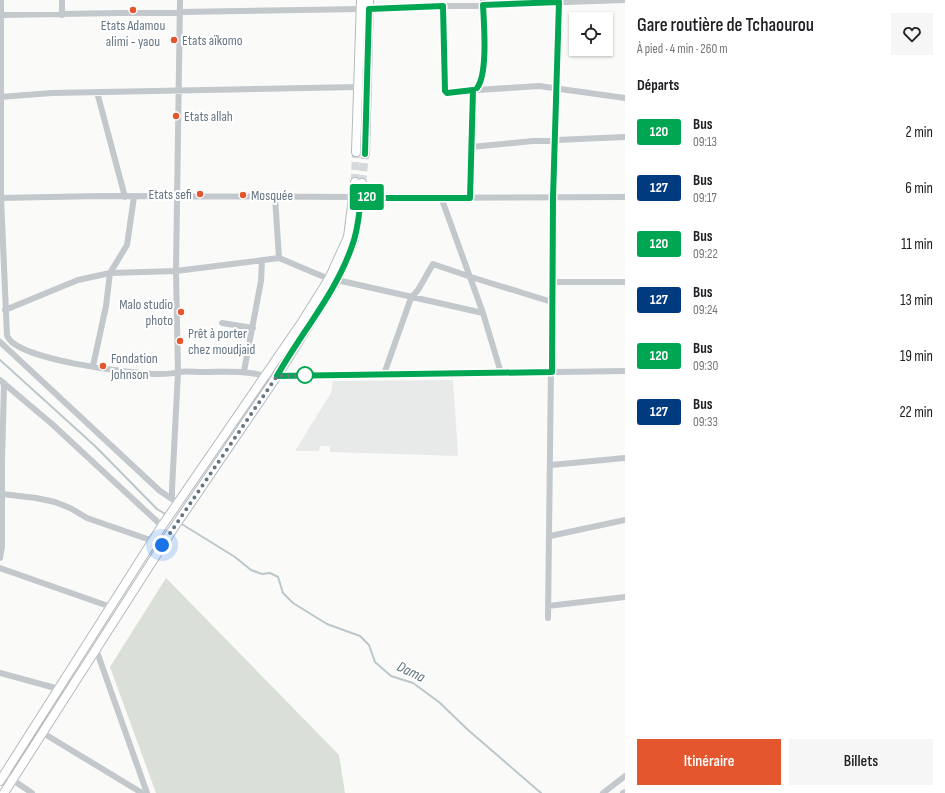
<!DOCTYPE html>
<html lang="fr">
<meta charset="utf-8">
<style>
body{margin:0;font-family:"Sofia Sans Condensed",sans-serif;background:#f6f6f6;color:#202124;height:100vh;display:flex;flex-direction:column;font-size:15px;white-space:nowrap}
*{box-sizing:border-box;margin:0}
p{font-size:13px;color:#757577}
.icon{flex:none;width:22px;height:22px;fill:none;stroke:currentColor;stroke-width:2;stroke-linecap:round;stroke-linejoin:round}
.map{position:relative;flex:1;overflow:hidden}
.sheet{display:flex;flex-direction:column;background:#fff;width:320px}
.sheet>*{flex:none}
.badge{padding:0 8px;border-radius:3px;font-size:14px;line-height:26px}
.fabs{position:absolute;left:569px;top:12px;display:grid;gap:8px}
.fabs a{display:grid;place-items:center;width:44px;height:44px;border-radius:0px;background:#fff;box-shadow:0 1px 3px #0004;font-size:20px}
.you{position:absolute;width:20px;height:20px;margin:-10px;border:3px solid #fff;border-radius:50%;background:#1a73e8;box-shadow:0 0 0 6px #1a73e833}
.map>.badge{position:absolute;translate:-50% -50%;box-shadow:0 0 0 2px #fff}
h2{padding:0 12px;font-size:15px;line-height:36px}
.round{display:grid;place-items:center;flex:none;width:42px;height:42px;border-radius:0px;background:#f6f6f6}
.head{display:flex;align-items:center;justify-content:space-between;height:68px;padding:0 12px}
h1{font-size:19px;font-weight:600;line-height:30px}
.cta{display:flex;gap:8px;margin-top:auto;padding:8px 12px}
.cta a{flex:1;height:46px;border-radius:0px;background:#e4572e;color:#fff;font-size:16px;font-weight:600;line-height:46px;text-align:center}
.cta a+a{background:#f6f6f6;color:#202124}
ul{padding:0;list-style:none}
li{display:flex;align-items:center;gap:12px;height:56px;padding:0 12px}
li div{flex:1}
li b{display:block;font-size:15px}
li em{font-style:normal}
li .badge{min-width:44px;font-weight:700;text-align:center}
main{display:flex;flex:1;min-height:0}
.map>svg:first-child{display:block}
.built{fill:#e8e9e9}
.green{fill:#dadfd7}
.lines{fill:none;stroke-linecap:round;stroke-linejoin:round}
.stream{stroke:#bbc7cb;stroke-width:2}
.major-tunnel{stroke:#d5d9db;stroke-width:8;stroke-dasharray:8 4;stroke-linecap:butt}
.major-casing{stroke:#b5babe;stroke-width:10}
.minor{stroke:#c3c8cc;stroke-width:6}
.major{stroke:#fff;stroke-width:8}
.line-casing{stroke:#fff;stroke-width:9}
.line{stroke:#00a651;stroke-width:6}
.walk{stroke:#657683;stroke-width:4;stroke-dasharray:0 7.2}
.poi-dot{fill:#e4572e;stroke:#fff;stroke-width:1.5}
.stop-dot{fill:#fff;stroke:#00a651;stroke-width:2}
.labels{text-anchor:middle;dominant-baseline:central;stroke-width:4;stroke-linejoin:round;paint-order:stroke}
.poi-label{font-size:14px;fill:#657683;stroke:#fff;text-anchor:start}
.water-label{font-size:15px;font-style:italic;fill:#60757c;stroke:#fff}
</style>
<main>
<div class="map">
<svg width="625" height="793" viewBox="0 0 625 793">
<rect width="100%" height="100%" fill="#fafaf8"/>
<path class="built" d="M 453,380 L 458,456 L 330,452 L 330,446 L 320,446 L 319,451 L 295,451 L 331,393 L 333,381 Z"/>
<path class="green" d="M 166,578 L 339,755 L 345,793 L 156,793 L 110,667 Z"/>
<g class="lines">
<path class="stream" d="M 0,360 L 95,446 L 157,509 L 167,515
M 180,523 L 235,557 L 251,570 L 262,574 L 270,573 L 278,577 L 283,593 L 293,603 L 327,624 L 360,636 L 369,645 L 375,662 L 391,676 L 413,683 L 439,702 L 467,729 L 541,793"/>
<path class="major-tunnel" d="M 355,182 L 356,152
M 362,183 L 365,154"/>
<g class="major-casing">
<path id="major" d="M 356,152 L 361,0
M 365,154 L 369,0
M 0,781 L 162,526 L 302,322 L 329,279 L 348,237 L 355,182
M 4,793 L 171,532 L 277,376 L 337,280 L 354,240 L 362,183"/>
</g>
<path class="minor" d="M 1,0 L 1,198 L 7,335 C 13,360 134,374 160,374 C 166,374 172,374 178,372 C 185,371 194,372 202,372 C 226,372 242,370 266,376 L 625,371
M 443,7 L 446,92 L 539,86 L 625,98
M 0,15 L 361,9 L 625,0
M 62,15 L 62,0
M 97,92 L 125,197
M 0,97 L 52,93 L 358,87
M 471,147 L 533,141 L 625,137
M 275,197 L 279,258
M 441,197 L 483,313 L 501,373
M 0,198 L 100,196 L 354,197
M 361,198 L 625,197
M 470,198 L 473,91 C 491,81 482,19 483,0
M 337,280 L 483,313
M 553,282 L 625,282
M 5,310 L 78,280 L 110,273 L 176,271 L 279,258 L 329,279
M 222,323 L 253,328
M 0,342 L 160,491 L 172,499
M 93,366 L 106,306 L 110,273 L 127,245 L 134,197
M 244,371 L 261,281 L 262,261
M 384,374 L 411,298 L 418,290 L 433,264 L 471,277 L 552,302
M 0,380 L 52,424 L 162,526
M 551,465 L 625,458
M 2,494 L 36,498 L 55,502 L 70,508 L 87,518 L 153,541
M 178,503 L 172,499 L 172,489 L 178,372 L 176,271 L 180,0
M 550,536 L 625,520
M 0,558 L 2,547 L 2,463 L 4,383
M 0,568 L 111,607
M 548,606 L 625,597
M 548,618 L 553,198 L 559,0
M 96,649 L 147,793
M 0,673 L 59,689
M 43,733 L 142,793
M 4,774 L 32,793
M 603,793 L 625,776
M 623,793 L 625,792"/>
<use href="#major" class="major"/>
</g>
<g class="lines">
<g class="line-casing">
<path id="line" d="M 365,154 L 369,9 L 443,6 L 445,91 L 447,93 L 473,90 L 470,198 L 361,198 C 359,214 358,231 352,246 C 336,293 301,333 277,376 L 552,372 L 553,198 L 559,2 L 483,5 C 484,24 488,74 477,88"/>
</g>
<use href="#line" class="line"/>
<path class="walk" d="M 162,545 L 277,376 L 308,375 L 305,375"/>
</g>
<g class="poi-dot">
<circle cx="133" cy="10" r="4"/>
<circle cx="174" cy="40" r="4"/>
<circle cx="176" cy="116" r="4"/>
<circle cx="200" cy="194" r="4"/>
<circle cx="243" cy="195" r="4"/>
<circle cx="181" cy="312" r="4"/>
<circle cx="180" cy="341" r="4"/>
<circle cx="103" cy="366" r="4"/>
</g>
<circle class="stop-dot" cx="305" cy="375" r="8"/>
<g class="labels">
<g class="poi-label">
<text x="133" y="25" text-anchor="middle">Etats Adamou<tspan x="133" dy="16">alimi - yaou</tspan></text>
<text x="182" y="40">Etats aïkomo</text>
<text x="184" y="116">Etats allah</text>
<text x="192" y="194" text-anchor="end">Etats sefi</text>
<text x="251" y="195">Mosquée</text>
<text x="173" y="304" text-anchor="end">Malo studio<tspan x="173" dy="16">photo</tspan></text>
<text x="188" y="333">Prêt à porter<tspan x="188" dy="16">chez moudjaid</tspan></text>
<text x="111" y="358">Fondation<tspan x="111" dy="16">Johnson</tspan></text>
</g>
<g class="water-label">
<text transform="translate(411 672) rotate(26)">Dama</text>
</g>
</g>
</svg>
<div class="fabs">
<a><svg class="icon" aria-label="locate" viewBox="0 0 24 24"><circle cx="12" cy="12" r="6"/><path d="M12 2v4M12 18v4M2 12h4M18 12h4"/></svg></a>
</div>
<div class="you" style="left:162px;top:545px"></div>
<b class="badge" style="left:367px;top:197px;background:#00a651;color:#fff">120</b>
</div>
<section class="sheet">
<div class="head"><div><h1>Gare routière de Tchaourou</h1><p>À pied · 4 min · 260 m</p></div><a class="round"><svg class="icon" aria-label="heart" viewBox="0 0 24 24"><path d="M12 20l-8-8c-3-5 5-10 8-4 3-6 11-1 8 4z"/></svg></a></div>
<h2>Départs</h2>
<ul>
<li><span class="badge" style="background:#00a651;color:#fff">120</span><div><b>Bus</b><p>09:13</p></div><em>2 min</em></li>
<li><span class="badge" style="background:#003b80;color:#fff">127</span><div><b>Bus</b><p>09:17</p></div><em>6 min</em></li>
<li><span class="badge" style="background:#00a651;color:#fff">120</span><div><b>Bus</b><p>09:22</p></div><em>11 min</em></li>
<li><span class="badge" style="background:#003b80;color:#fff">127</span><div><b>Bus</b><p>09:24</p></div><em>13 min</em></li>
<li><span class="badge" style="background:#00a651;color:#fff">120</span><div><b>Bus</b><p>09:30</p></div><em>19 min</em></li>
<li><span class="badge" style="background:#003b80;color:#fff">127</span><div><b>Bus</b><p>09:33</p></div><em>22 min</em></li>
</ul>
<div class="cta"><a>Itinéraire</a><a>Billets</a></div>
</section>
</main>
